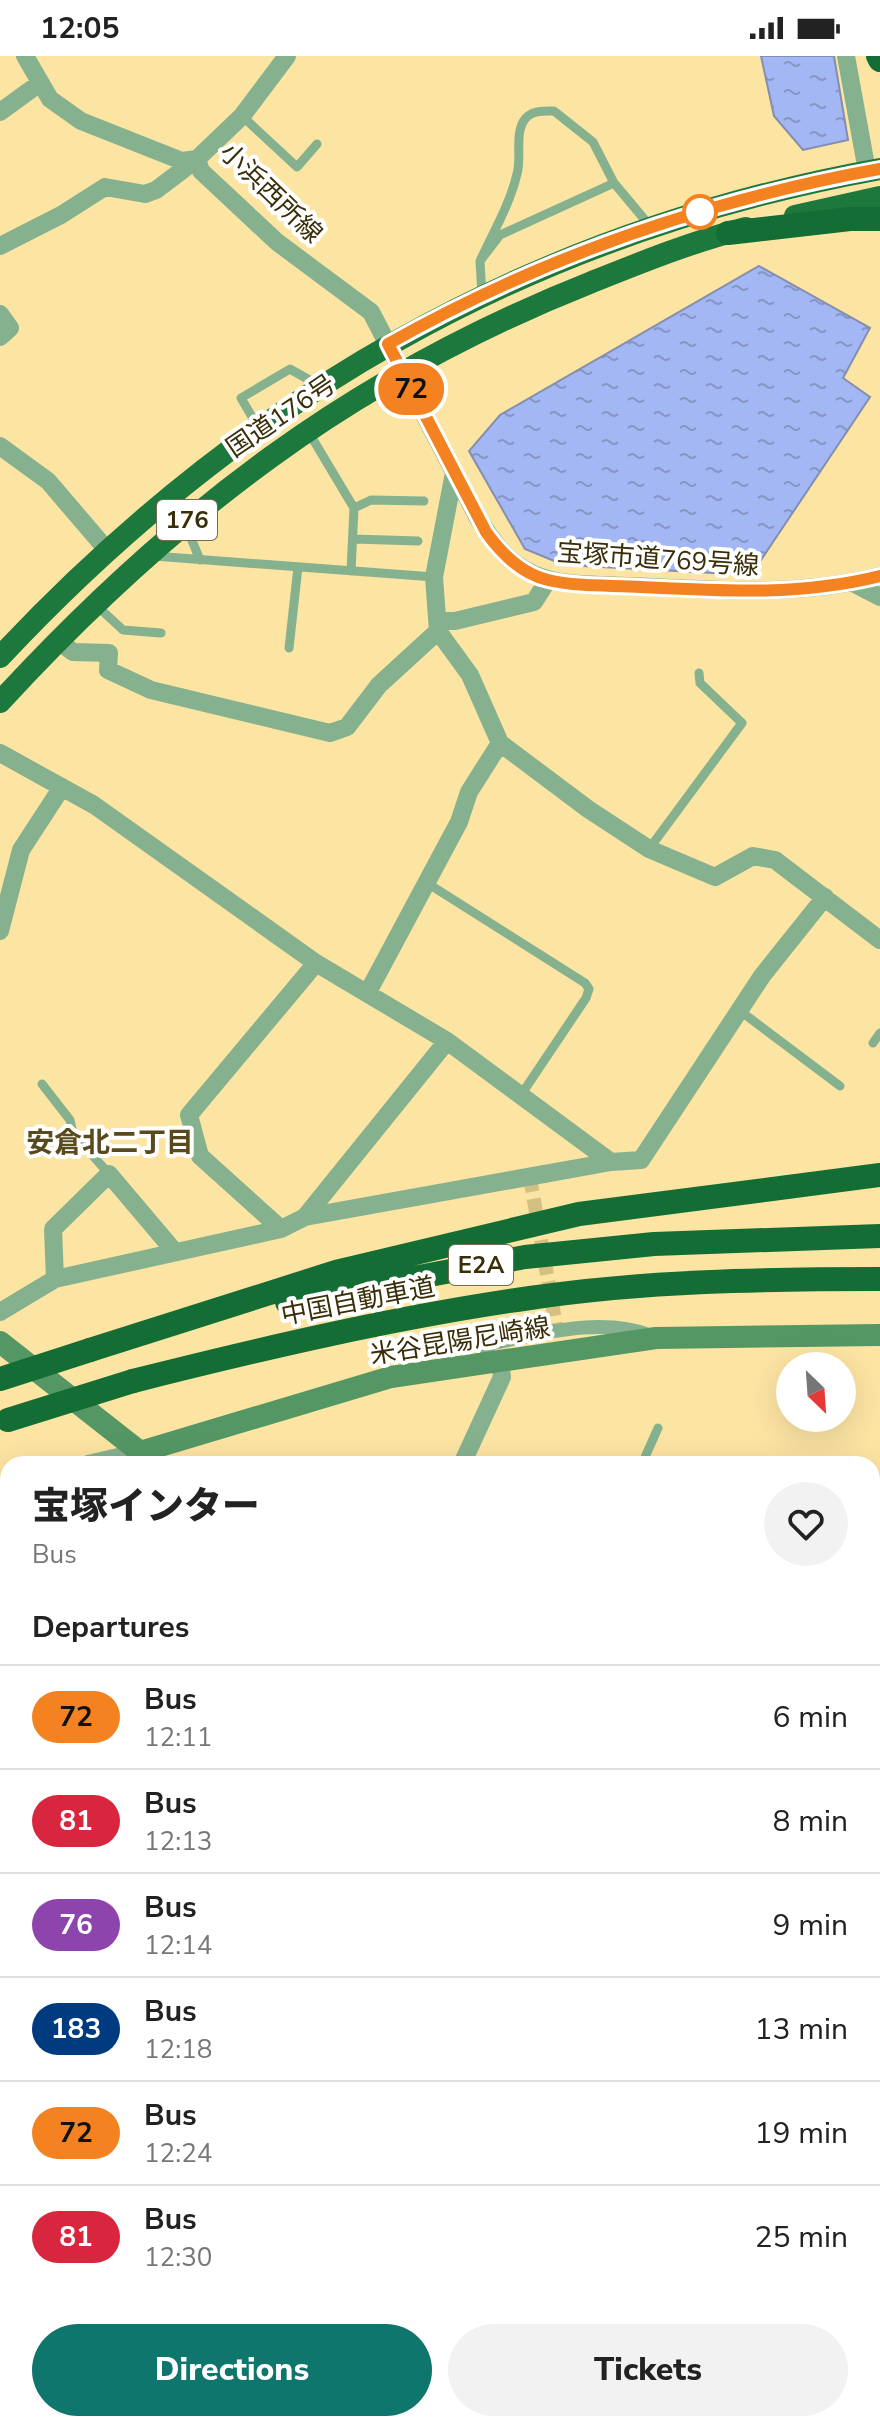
<!DOCTYPE html>
<meta charset="utf-8">
<style>
body{margin:0;font-family:"Nunito Sans","Noto Sans JP",sans-serif;background:#f2f2f2;color:#222;height:100vh;display:flex;flex-direction:column;font-size:30px;white-space:nowrap}
*{box-sizing:border-box;margin:0}
p{font-size:26px;color:#767676}
.icon{flex:none;width:44px;height:44px;fill:none;stroke:currentColor;stroke-width:2;stroke-linecap:round;stroke-linejoin:round}
.map{position:relative;flex:1;overflow:hidden}
.sheet{position:absolute;left:0px;top:1400px;width:880px;height:976px;display:flex;flex-direction:column;background:#fff;border-radius:24px 24px 0 0;box-shadow:0 8px 32px #0002}
.sheet>*{flex:none}
.badge{padding:0 16px;border-radius:26px;font-size:28px;line-height:52px}
.needle{width:52px;rotate:155deg}
.fabs{position:absolute;left:776px;top:1296px;display:grid;gap:16px}
.fabs a{display:grid;place-items:center;width:80px;height:80px;border-radius:50%;background:#fff;box-shadow:0 8px 32px #0002;font-size:40px}
.map>.badge{position:absolute;translate:-50% -50%;box-shadow:0 0 0 4px #fff}
h2{padding:0 32px;font-size:30px;line-height:72px}
.round{display:grid;place-items:center;flex:none;width:84px;height:84px;border-radius:42px;background:#f2f2f2}
.summary{display:flex;align-items:center;justify-content:space-between;height:136px;padding:0 32px}
h1{font-size:38px;font-weight:800;line-height:60px}
.button{display:flex;gap:16px;margin-top:auto;padding:16px 32px}
.button a{flex:1;height:92px;border-radius:48px;background:#0f766e;color:#fff;font-size:32px;font-weight:800;line-height:92px;text-align:center}
.button a+a{background:#f2f2f2;color:#222}
ul{padding:0;list-style:none}
li{display:flex;align-items:center;gap:24px;height:104px;padding:0 32px;border-top:2px solid #e0e0e0}
li div{flex:1}
li b{display:block;font-size:30px}
li em{font-style:normal}
li .badge{min-width:88px;font-weight:700;text-align:center}
.status{display:flex;justify-content:space-between;align-items:center;height:56px;padding:0 40px;background:#fff;direction:ltr}
.status svg{height:22px;fill:currentColor}
.map>svg:first-child{display:block}
.grass{fill:#e2a2dc}
.park{fill:url(#park-dots)}
.water{fill:url(#water-ripples);stroke:#848eae;stroke-width:2}
.lines{fill:none;stroke-linecap:round;stroke-linejoin:round}
.pedestrian-tunnel{stroke:#d5c084;stroke-width:14;stroke-dasharray:14 7;stroke-linecap:butt}
.service{stroke:#86b18f;stroke-width:9}
.pedestrian{stroke:#86b18f;stroke-width:14}
.minor{stroke:#86b18f;stroke-width:18}
.tertiary{stroke:#86b18f;stroke-width:22}
.secondary{stroke:#549764;stroke-width:22}
.trunk{stroke:#1c783c;stroke-width:22}
.motorway{stroke:#136d34;stroke-width:24}
.motorway-bridge{stroke:#136d34;stroke-width:24}
.line-casing{stroke:#fff;stroke-width:18}
.line{stroke:#f58220;stroke-width:12}
.stop-dot{fill:#fff;stroke:#f58220;stroke-width:4}
.labels{text-anchor:middle;dominant-baseline:central;stroke-width:8;stroke-linejoin:round;paint-order:stroke}
.shield{fill:#fff;stroke:#756d53;stroke-width:2}
.shield-label{font-size:24px;font-weight:bold;fill:#3a2e09}
.street-label{font-size:26px;fill:#3a2e09;stroke:#fff}
.neighbourhood-label{font-size:28px;font-weight:bold;fill:#594a1d;stroke:#fff}
</style>
<div class="status"><b>12:05</b><svg viewBox="0 0 49 12"><path d="M0 12V9h3v3zM5 12V6h3v6zM10 12V3h3v9zM15 12V0h3v12zM26 1h20v11H26zM47 4h2v5h-2z"/></svg></div>
<div class="map">
<svg width="880" height="2376" viewBox="0 0 880 2376">
<defs>
<pattern id="park-dots" width="8" height="8" patternUnits="userSpaceOnUse" patternTransform="scale(2)"><rect width="8" height="8" fill="#e2a2dc"/><path d="M2 2h.1M6 6h.1" fill="none" stroke="#b884b1" stroke-width="1.8" stroke-linecap="round"/></pattern>
<pattern id="water-ripples" width="26" height="14" patternUnits="userSpaceOnUse" patternTransform="scale(2)"><rect width="26" height="14" fill="#a3b7f4"/><path d="M2 4q2-2 4 0t4 0M15 11q2-2 4 0t4 0" fill="none" stroke="#8695c4"/></pattern>
</defs>
<rect width="100%" height="100%" fill="#fce4a3"/>
<path class="grass" d="M 0,1500 L 8,1508 L 8,1740 L 0,1743 Z"/>
<path class="park" d="M 872,1723 L 880,1723 L 880,1923 L 872,1917 Z"/>
<path class="water" d="M 761,0 L 834,0 L 848,84 L 803,94 L 774,60 Z
M 759,210 L 870,272 L 843,322 L 870,341 L 751,519 L 564,509 L 525,493 L 469,395 L 500,359 Z
M 872,1984 L 880,1990 L 880,2376 L 198,2376 L 201,2368 L 872,2368 Z"/>
<g class="lines">
<path class="pedestrian-tunnel" d="M 530,1122 L 557,1275"/>
<path class="service" d="M 242,60 L 297,111 L 317,88
M 480,205 C 493,177 510,148 517,118 C 522,102 514,77 525,63 C 532,54 545,55 554,55 L 593,86 L 614,127
M 482,239 L 480,205 L 500,179 L 614,127 L 650,170
M 258,371 L 241,342 L 290,313 L 320,330
M 308,375 L 354,452 L 351,515
M 354,452 L 371,444 L 424,445
M 186,470 L 200,504
M 353,483 L 418,485
M 154,500 L 434,521
M 97,550 L 123,574 L 161,577
M 289,592 L 298,511
M 649,793 L 742,667 L 700,627 L 699,617
M 427,827 L 585,927 L 589,933 L 586,942 L 525,1033
M 739,954 L 840,1030
M 873,987 L 880,977
M 42,1028 L 70,1064 L 73,1077 L 109,1118
M 642,1408 L 658,1372"/>
<path class="pedestrian" d="M 485,1308 L 489,1288 C 540,1278 602,1260 652,1280"/>
<path class="minor" d="M 25,0 L 50,43 L 81,65 L 182,105 L 197,103 L 201,115 L 277,186 L 371,256 L 478,462 C 492,485 507,506 533,518 C 562,531 599,528 630,530 C 715,534 797,541 880,520
M 846,0 L 867,115
M 0,56 L 40,27
M 0,190 L 61,159 L 105,131 L 145,138 L 156,134 L 197,103 L 242,60 L 287,0
M 0,258 L 10,272 L 0,281
M 0,390 L 48,425 L 107,494
M 454,417 L 434,521 L 438,575 L 470,619 L 500,687 L 588,753 L 649,793 L 715,821 L 753,800 L 775,804 L 880,884
M 853,527 L 880,541
M 438,565 L 455,565 L 534,546 L 548,524
M 57,584 L 73,596 L 109,597 L 108,614 L 151,634 L 330,677 L 347,671 L 379,629 L 438,575
M 0,697 L 94,749 L 316,907 L 447,985 L 611,1106
M 0,875 L 21,794 L 62,731
M 368,936 L 459,766 L 469,736 L 500,687
M 305,1161 L 447,985
M 281,1173 L 200,1100 L 189,1059 L 316,907
M 55,1223 L 53,1173 L 109,1118 L 175,1196
M 0,1256 L 55,1223 L 281,1173 L 305,1161 L 611,1106 L 641,1104 L 762,920 L 825,841
M 88,1408 L 140,1396
M 462,1408 L 502,1321 L 500,1307
M 0,1435 L 8,1432
M 872,1707 L 880,1707
M 0,1949 L 8,1949
M 0,2180 L 8,2171
M 151,2376 L 153,2368"/>
<path class="tertiary" d="M 140,1396 L 157,1408
M 872,1951 L 880,1957"/>
<path class="secondary" d="M 0,1286 L 140,1396 L 391,1321 L 656,1282 L 880,1279"/>
<path class="trunk" d="M 795,160 L 880,141
M 0,601 C 242,342 530,176 880,113
M 0,646 C 174,457 352,321 592,226 C 642,206 694,185 746,172"/>
<path class="motorway" d="M 878,0 L 880,4
M 728,177 L 850,163 L 880,163
M 287,1246 L 525,1201 L 654,1188 L 880,1180
M 90,1294 L 336,1216 L 579,1158 L 880,1119
M 133,1325 C 264,1292 396,1261 530,1242 C 646,1225 763,1223 880,1223"/>
<path class="motorway-bridge" d="M 0,1323 L 90,1294
M 8,1364 L 133,1325"/>
</g>
<g class="lines">
<g class="line-casing">
<path id="line" d="M 880,113 C 708,144 540,202 388,288 L 486,476 C 501,497 522,518 548,524 C 578,531 611,529 641,531 C 722,535 800,540 880,520"/>
</g>
<use href="#line" class="line"/>
</g>
<circle class="stop-dot" cx="700" cy="156" r="16"/>
<g class="labels">
<g class="shield">
<rect x="157" y="444" width="60" height="40" rx="6"/>
<rect x="449" y="1189" width="64" height="40" rx="6"/>
</g>
<g class="shield-label">
<text x="187" y="464">176</text>
<text x="481" y="1209">E2A</text>
</g>
<g class="street-label">
<text transform="translate(271 137) rotate(44)">小浜西所線</text>
<text transform="translate(281 360) rotate(-34)">国道176号</text>
<text transform="translate(658 503) rotate(4)">宝塚市道769号線</text>
<text transform="translate(358 1245) rotate(-11)">中国自動車道</text>
<text transform="translate(460 1285) rotate(-9)">米谷昆陽尼崎線</text>
</g>
<g class="neighbourhood-label">
<text x="110" y="1087">安倉北二丁目</text>
</g>
</g>
</svg>
<div class="fabs">
<a><svg class="needle" viewBox="-14 -14 28 28"><path d="M0-13l5 13h-10z" fill="#e53935"/><path d="M0 13l5-13h-10z" fill="#767676"/></svg></a>
</div>
<b class="badge" style="left:411px;top:333px;background:#f58220;color:#111">72</b>
<section class="sheet">
<div class="summary"><div><h1>宝塚インター</h1><p>Bus</p></div><a class="round"><svg class="icon" aria-label="heart" viewBox="0 0 24 24"><path d="M12 20l-8-8c-3-5 5-10 8-4 3-6 11-1 8 4z"/></svg></a></div>
<h2>Departures</h2>
<ul>
<li><span class="badge" style="background:#f58220;color:#111">72</span><div><b>Bus</b><p>12:11</p></div><em>6 min</em></li>
<li><span class="badge" style="background:#d7263d;color:#fff">81</span><div><b>Bus</b><p>12:13</p></div><em>8 min</em></li>
<li><span class="badge" style="background:#8e44ad;color:#fff">76</span><div><b>Bus</b><p>12:14</p></div><em>9 min</em></li>
<li><span class="badge" style="background:#003b80;color:#fff">183</span><div><b>Bus</b><p>12:18</p></div><em>13 min</em></li>
<li><span class="badge" style="background:#f58220;color:#111">72</span><div><b>Bus</b><p>12:24</p></div><em>19 min</em></li>
<li><span class="badge" style="background:#d7263d;color:#fff">81</span><div><b>Bus</b><p>12:30</p></div><em>25 min</em></li>
</ul>
<div class="button"><a>Directions</a><a>Tickets</a></div>
</section>
</div>
